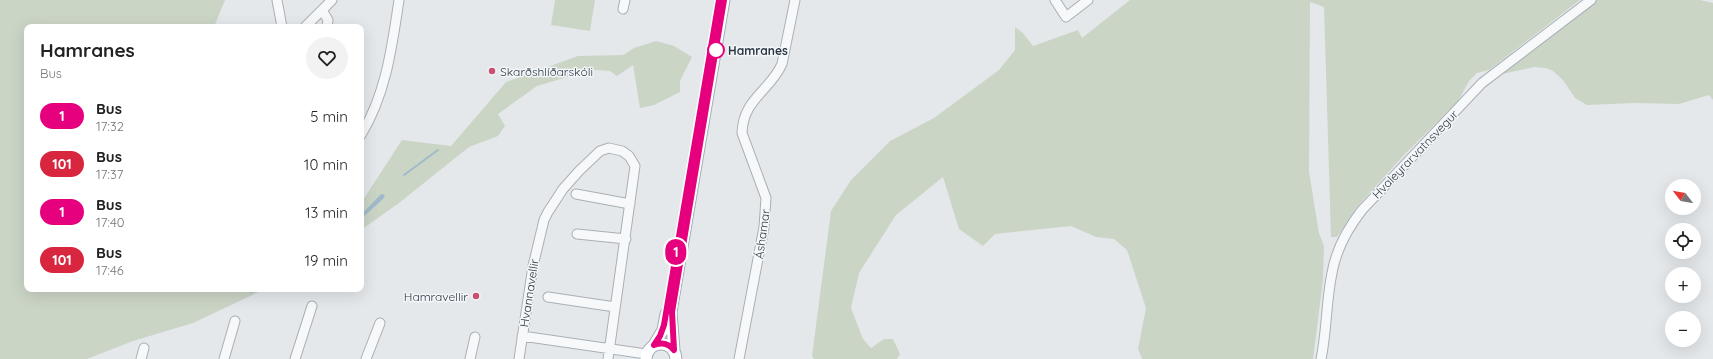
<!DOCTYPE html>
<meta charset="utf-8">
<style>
body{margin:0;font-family:Quicksand,sans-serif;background:#f2f2f2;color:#222;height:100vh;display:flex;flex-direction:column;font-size:15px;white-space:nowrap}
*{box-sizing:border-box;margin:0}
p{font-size:13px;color:#767676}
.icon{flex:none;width:22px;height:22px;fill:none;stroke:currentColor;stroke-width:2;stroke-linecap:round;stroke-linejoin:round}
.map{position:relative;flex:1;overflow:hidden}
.sheet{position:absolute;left:24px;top:24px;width:340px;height:268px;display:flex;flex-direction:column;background:#fff;border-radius:8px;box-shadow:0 4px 16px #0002}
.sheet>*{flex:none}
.badge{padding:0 8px;border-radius:13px;font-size:14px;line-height:26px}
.needle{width:26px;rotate:301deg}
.fabs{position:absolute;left:1665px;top:179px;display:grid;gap:8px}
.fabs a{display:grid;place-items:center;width:36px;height:36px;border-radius:50%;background:#fff;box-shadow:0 4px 16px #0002;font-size:20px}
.map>.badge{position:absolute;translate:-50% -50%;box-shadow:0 0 0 2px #fff}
.round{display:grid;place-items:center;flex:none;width:42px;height:42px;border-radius:21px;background:#f2f2f2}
.overview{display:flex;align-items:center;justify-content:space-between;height:68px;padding:0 16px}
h1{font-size:19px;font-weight:800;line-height:30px}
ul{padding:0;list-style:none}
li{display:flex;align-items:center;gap:12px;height:48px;padding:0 16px}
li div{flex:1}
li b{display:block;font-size:15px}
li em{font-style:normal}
li .badge{min-width:44px;font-weight:700;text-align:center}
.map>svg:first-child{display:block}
.green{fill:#cbd5c6}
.water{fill:#a1baca}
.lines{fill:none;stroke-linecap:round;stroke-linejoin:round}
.stream{stroke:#a1baca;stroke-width:2}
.minor-casing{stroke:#a9b0b5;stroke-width:11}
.major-casing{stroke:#a4aeb7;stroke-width:13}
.minor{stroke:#f7f8fa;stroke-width:9}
.major{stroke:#fff;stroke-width:11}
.line-casing{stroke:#fff;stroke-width:9}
.line{stroke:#e6007e;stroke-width:6}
.stop-dot{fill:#fff;stroke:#e6007e;stroke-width:2}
.poi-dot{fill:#ca4f71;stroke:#f4f7f9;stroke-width:1.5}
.labels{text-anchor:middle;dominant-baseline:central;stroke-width:3;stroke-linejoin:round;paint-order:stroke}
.stop-label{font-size:12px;font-weight:bold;fill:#2c3843;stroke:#f4f7f9;text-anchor:start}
.poi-label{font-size:12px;fill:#2c3843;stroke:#f4f7f9;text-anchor:start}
.street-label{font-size:12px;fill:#2c3843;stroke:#f4f7f9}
</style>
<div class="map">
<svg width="1713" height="359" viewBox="0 0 1713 359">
<rect width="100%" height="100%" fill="#e4e8eb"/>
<path class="green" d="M 0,0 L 225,0 L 214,27 L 27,27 L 27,289 L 265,289 L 193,323 L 133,341 L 87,359 L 0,359 Z
M 555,0 L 595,0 L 590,31 L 551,25 Z
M 1130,0 L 1580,0 L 1489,70 L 1477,73 L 1469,81 L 1458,101 L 1404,155 L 1356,208 L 1337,237 L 1331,237 L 1324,7 L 1310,2 L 1309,172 L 1319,233 L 1324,246 L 1323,280 L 1313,359 L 1142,359 L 1138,349 L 1146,308 L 1127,250 L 1114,239 L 1096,237 L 1071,226 L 995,234 L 983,246 L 959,229 L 943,177 L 896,215 L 859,273 L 851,308 L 863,339 L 871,348 L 884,339 L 893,339 L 900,354 L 897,359 L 814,359 L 812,356 L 831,211 L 851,180 L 890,141 L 934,118 L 999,70 L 1015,50 L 1015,27 L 1023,33 L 1033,46 L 1078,30 L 1082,38 Z
M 1596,0 L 1700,0 L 1713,3 L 1713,100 L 1709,95 L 1679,104 L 1636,103 L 1587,105 L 1575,98 L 1563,80 L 1553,71 L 1546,68 L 1534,67 L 1498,75 Z
M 656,41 L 674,46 L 692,57 L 680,81 L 680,92 L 654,105 L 640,108 L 633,65 L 617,76 L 610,71 L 597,70 L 584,72 L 537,86 L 498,114 L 505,126 L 498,136 L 469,147 L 399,203 L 361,230 L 361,203 L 402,140 L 451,146 L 506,82 L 578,56 L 623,55 L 634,48 Z"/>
<path class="water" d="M 381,194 L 385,195 L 383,199 L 361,219 L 361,215 Z"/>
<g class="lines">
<path class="stream" d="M 404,175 L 438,150
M 251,292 L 256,289"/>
<g class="minor-casing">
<path id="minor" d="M 277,0 L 282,27
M 1055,0 L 1066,17 L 1088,0
M 623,9 L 625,0
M 322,10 L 328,20 L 327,27
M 305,27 L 332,0
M 361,135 C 386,94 392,47 399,0
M 576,194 L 630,204
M 577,234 L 626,239
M 548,297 L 615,307
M 522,336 L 646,354
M 141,359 L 144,348
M 224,359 L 235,321
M 295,359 L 312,306
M 366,359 L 380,323
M 470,359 L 475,337
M 519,359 L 533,266 L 544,220 L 548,212 L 563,189 L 579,171 L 600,151 L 609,148 L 622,151 L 629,156 L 635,166 L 608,359
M 739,359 L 764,227 L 766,198 L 742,133 C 743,99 770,91 782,64 L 795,0
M 1321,359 C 1327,331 1326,301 1332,273 C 1336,250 1348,228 1362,210 L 1482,83 L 1591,0"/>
</g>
<g class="major-casing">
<path id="major" d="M 654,345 L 663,330 L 666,314
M 674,350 L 671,312 L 724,0
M 646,359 C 647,339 675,339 676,359"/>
</g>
<use href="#minor" class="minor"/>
<use href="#major" class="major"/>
</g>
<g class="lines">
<g class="line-casing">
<path id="line" d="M 719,0 L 664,325 L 660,336 L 654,345 C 662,342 669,344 674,350 L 672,312 L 724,0"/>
</g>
<use href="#line" class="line"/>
</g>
<circle class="stop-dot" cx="716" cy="50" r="8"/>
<g class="poi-dot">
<circle cx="492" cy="71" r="4"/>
<circle cx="476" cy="296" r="4"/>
</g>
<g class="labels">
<g class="stop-label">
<text x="728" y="50">Hamranes</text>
</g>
<g class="poi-label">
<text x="500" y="71">Skarðshlíðarskóli</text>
<text x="468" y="296" text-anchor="end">Hamravellir</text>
</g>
<g class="street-label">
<text transform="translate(1415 154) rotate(-46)">Hvaleyrarvatnsvegur</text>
<text transform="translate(762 234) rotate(-82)">Áshamar</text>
<text transform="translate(529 293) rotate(-81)">Hvannavellir</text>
</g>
</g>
</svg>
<div class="fabs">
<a><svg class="needle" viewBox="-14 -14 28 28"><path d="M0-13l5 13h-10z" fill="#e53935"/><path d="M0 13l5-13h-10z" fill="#767676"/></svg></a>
<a><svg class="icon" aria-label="locate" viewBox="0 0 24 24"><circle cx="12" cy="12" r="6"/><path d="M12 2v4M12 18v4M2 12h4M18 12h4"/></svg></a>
<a>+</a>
<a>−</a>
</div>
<b class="badge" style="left:676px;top:252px;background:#e6007e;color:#fff">1</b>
<section class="sheet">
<div class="overview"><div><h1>Hamranes</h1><p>Bus</p></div><a class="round"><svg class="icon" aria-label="heart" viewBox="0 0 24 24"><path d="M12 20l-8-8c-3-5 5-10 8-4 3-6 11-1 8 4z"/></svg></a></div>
<ul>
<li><span class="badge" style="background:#e6007e;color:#fff">1</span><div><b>Bus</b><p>17:32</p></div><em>5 min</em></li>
<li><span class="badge" style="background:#d7263d;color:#fff">101</span><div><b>Bus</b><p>17:37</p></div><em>10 min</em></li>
<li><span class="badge" style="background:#e6007e;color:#fff">1</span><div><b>Bus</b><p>17:40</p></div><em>13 min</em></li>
<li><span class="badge" style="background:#d7263d;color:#fff">101</span><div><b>Bus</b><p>17:46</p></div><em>19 min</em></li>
</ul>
</section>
</div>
